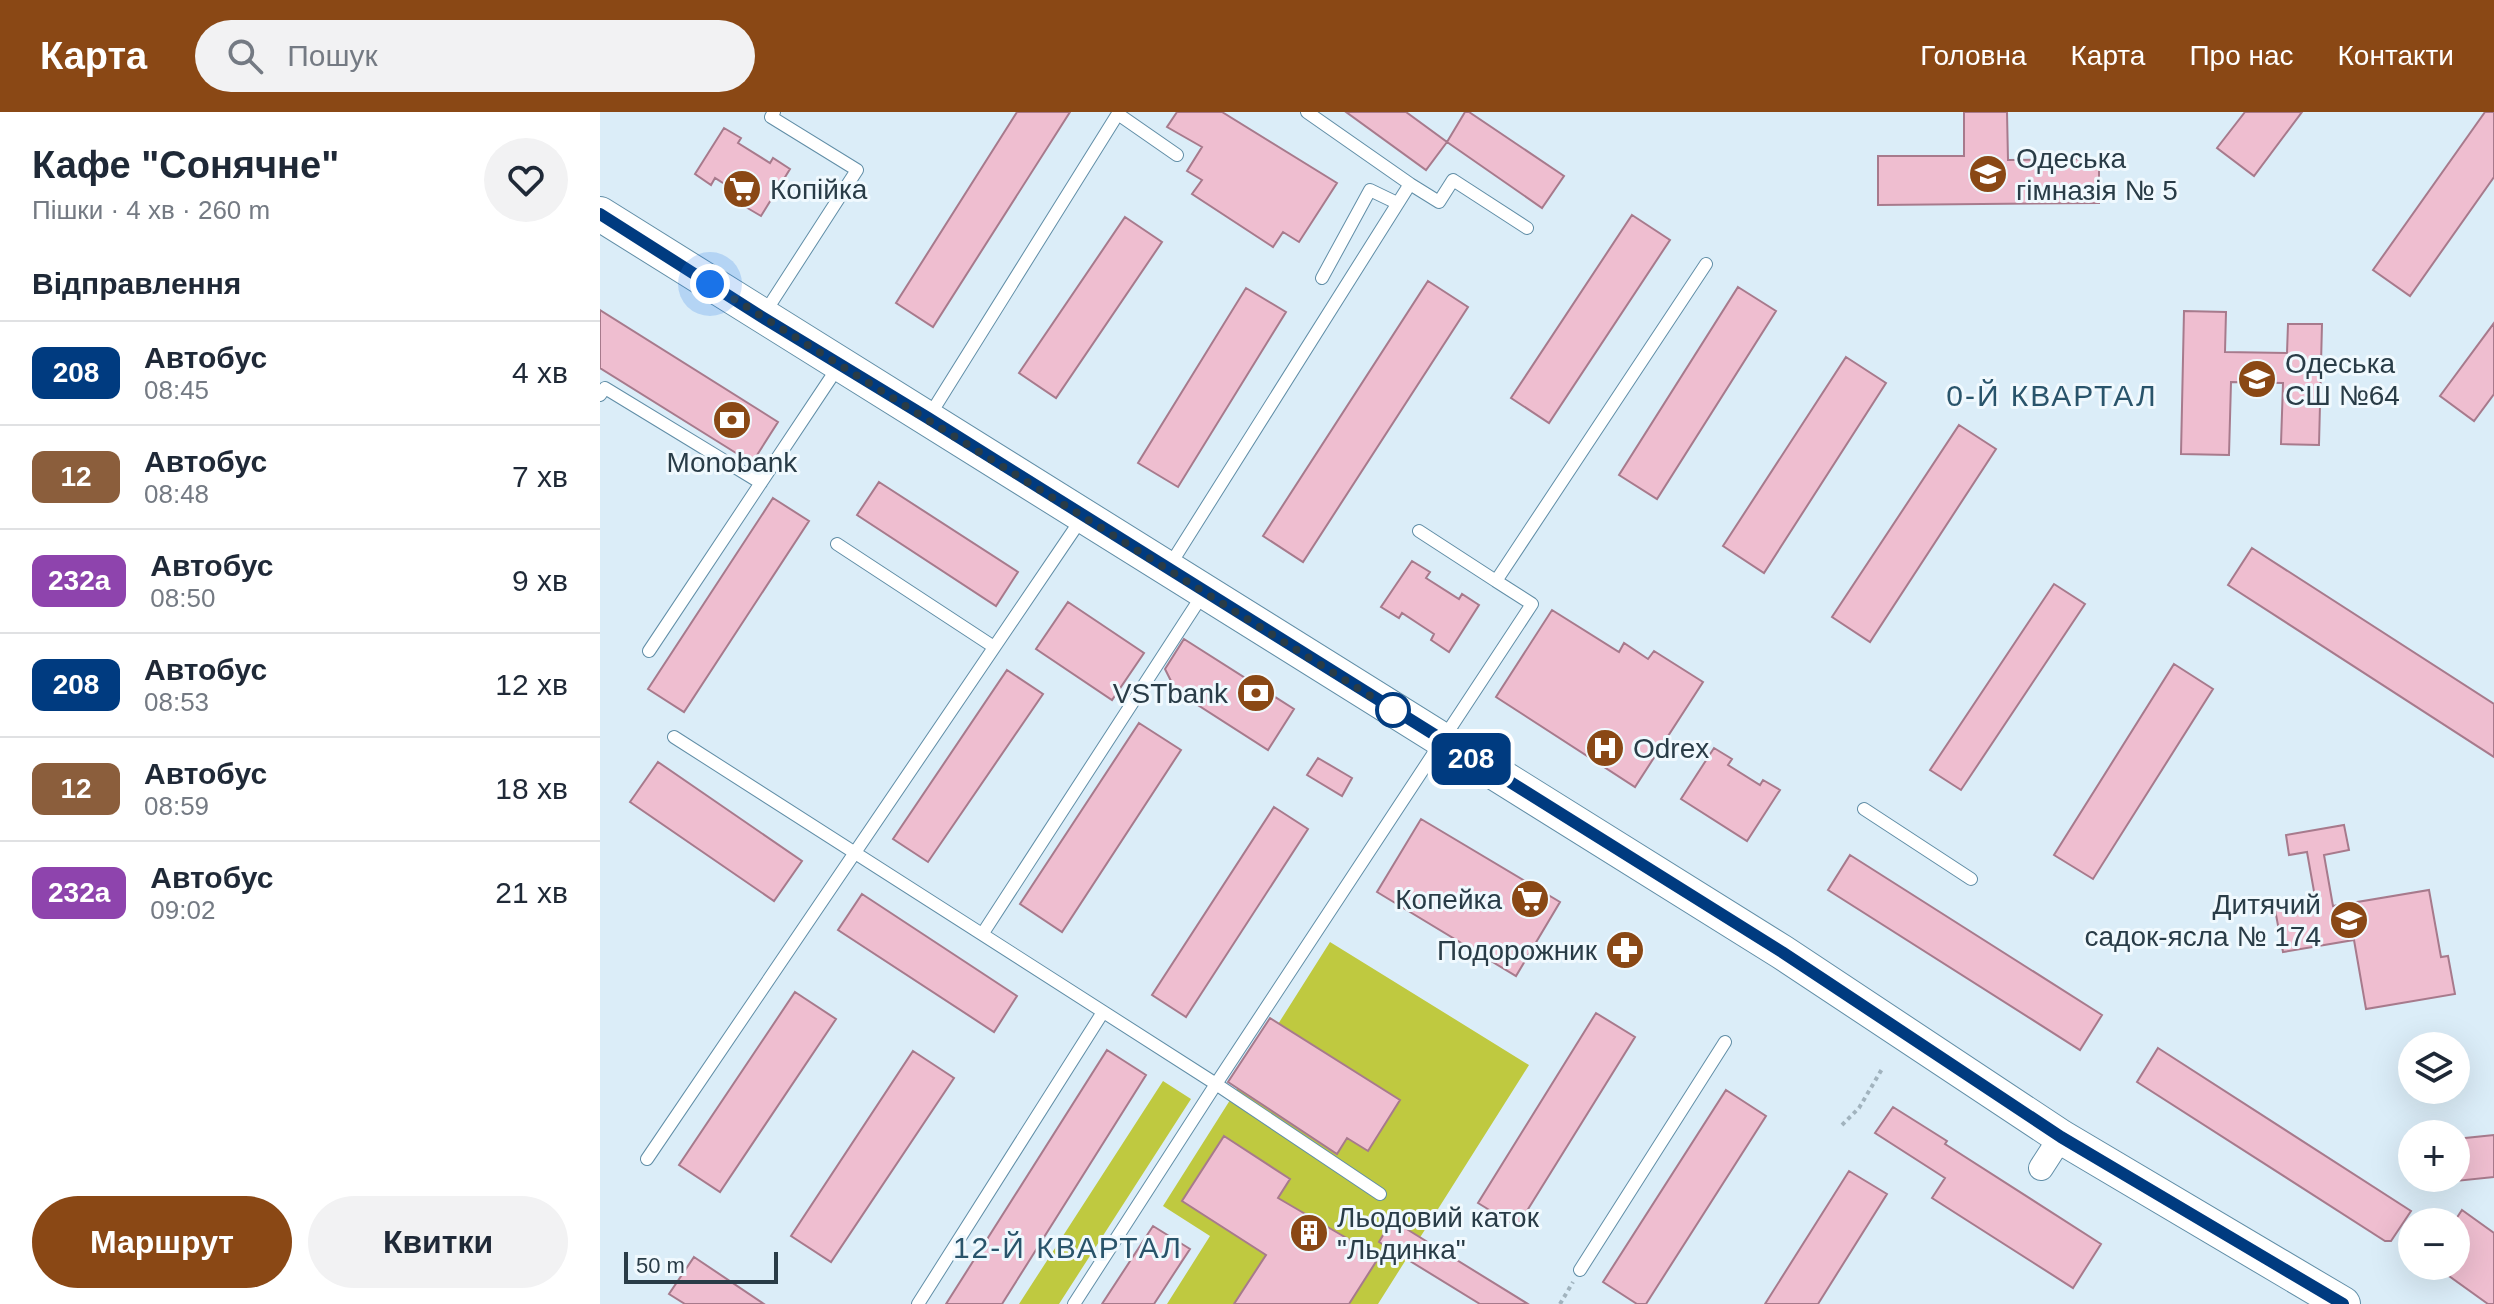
<!DOCTYPE html>
<html lang="uk">
<meta charset="utf-8">
<style>
body{margin:0;font-family:Arial,sans-serif;background:#f2f2f3;color:#1f2937;height:100vh;display:flex;flex-direction:column;font-size:30px;white-space:nowrap}
*{box-sizing:border-box;margin:0}
p{font-size:26px;color:#747a83}
.icon{flex:none;width:44px;height:44px;fill:none;stroke:currentColor;stroke-width:2;stroke-linecap:round;stroke-linejoin:round}
.map{position:relative;flex:1;overflow:hidden}
.details{display:flex;flex-direction:column;background:#fff;width:600px}
.details>*{flex:none}
.badge{padding:0 16px;border-radius:12px;font-size:28px;line-height:52px}
.fabs{position:absolute;left:1798px;top:920px;display:grid;gap:16px}
.fabs a{display:grid;place-items:center;width:72px;height:72px;border-radius:50%;background:#fff;box-shadow:0 8px 32px #0002;font-size:40px}
.scale{position:absolute;left:24px;bottom:20px;width:154px;box-sizing:border-box;padding-left:8px;border:4px solid #293c47;border-top:0;font-size:22px;line-height:28px;white-space:nowrap;color:#293c47;-webkit-text-stroke:6px #f0f9fe;paint-order:stroke}
.you{position:absolute;width:40px;height:40px;margin:-20px;border:6px solid #fff;border-radius:50%;background:#1a73e8;box-shadow:0 0 0 12px #1a73e833}
.map>.badge{position:absolute;translate:-50% -50%;box-shadow:0 0 0 4px #fff}
h2{padding:0 32px;font-size:30px;line-height:72px}
.round{display:grid;place-items:center;flex:none;width:84px;height:84px;border-radius:42px;background:#f2f2f3}
.headline{display:flex;align-items:center;justify-content:space-between;height:136px;padding:0 32px}
h1{font-size:38px;font-weight:600;line-height:60px}
.action{display:flex;gap:16px;margin-top:auto;padding:16px 32px}
.action a{flex:1;height:92px;border-radius:48px;background:#8a4815;color:#fff;font-size:32px;font-weight:600;line-height:92px;text-align:center}
.action a+a{background:#f2f2f3;color:#1f2937}
ul{padding:0;list-style:none}
li{display:flex;align-items:center;gap:24px;height:104px;padding:0 32px;border-top:2px solid #e0e1e3}
li div{flex:1}
li b{display:block;font-size:30px}
li em{font-style:normal}
li .badge{min-width:88px;font-weight:700;text-align:center}
header{display:flex;align-items:center;gap:48px;box-sizing:border-box;height:112px;padding:0 40px;background:#8a4815;color:#fff}
header strong{font-size:38px}
nav{display:flex;gap:44px;margin-inline-start:auto;font-size:28px}
.search{width:560px;height:72px;background:#f2f2f3;display:flex;align-items:center;gap:20px;box-sizing:border-box;padding:0 28px;border-radius:44px;color:#747a83;font-size:30px}
main{display:flex;flex:1;min-height:0}
.map>svg:first-child{display:block}
.green{fill:#bfc940}
.building{fill:#efbed0;stroke:#a77a8c;stroke-width:2}
.lines{fill:none;stroke-linecap:round;stroke-linejoin:round}
.service-casing{stroke:#618ea7;stroke-width:14}
.minor-casing{stroke:#618ea7;stroke-width:26}
.secondary-casing{stroke:#618ea7;stroke-width:36}
.path{stroke:#a1b3be;stroke-width:4;stroke-dasharray:4 4;stroke-linecap:butt}
.service{stroke:#fff;stroke-width:12}
.minor{stroke:#fff;stroke-width:24}
.secondary{stroke:#fff;stroke-width:34}
.line-casing{stroke:#fff;stroke-width:18}
.line{stroke:#003b80;stroke-width:12}
.walk{stroke:#293c47;stroke-width:8;stroke-dasharray:0 14.4}
.stop-dot{fill:#fff;stroke:#003b80;stroke-width:4}
.labels{text-anchor:middle;dominant-baseline:central;stroke-width:6;stroke-linejoin:round;paint-order:stroke}
.poi-label{font-size:28px;fill:#293c47;stroke:#f0f9fe;text-anchor:start}
.neighbourhood-label{font-size:30px;letter-spacing:2px;fill:#29546b;stroke:#f0f9fe}
</style>
<header>
<strong>Карта</strong>
<div class="search"><svg class="icon" aria-label="search" viewBox="0 0 24 24"><circle cx="10" cy="10" r="6"/><path d="M15 15l6 6"/></svg>Пошук</div>
<nav><a>Головна</a><a>Карта</a><a>Про нас</a><a>Контакти</a></nav>
</header>
<main>
<section class="details">
<div class="headline"><div><h1>Кафе &quot;Сонячне&quot;</h1><p>Пішки · 4 хв · 260 m</p></div><a class="round"><svg class="icon" aria-label="heart" viewBox="0 0 24 24"><path d="M12 20l-8-8c-3-5 5-10 8-4 3-6 11-1 8 4z"/></svg></a></div>
<h2>Відправлення</h2>
<ul>
<li><span class="badge" style="background:#003b80;color:#fff">208</span><div><b>Автобус</b><p>08:45</p></div><em>4 хв</em></li>
<li><span class="badge" style="background:#8b5e3c;color:#fff">12</span><div><b>Автобус</b><p>08:48</p></div><em>7 хв</em></li>
<li><span class="badge" style="background:#8e44ad;color:#fff">232а</span><div><b>Автобус</b><p>08:50</p></div><em>9 хв</em></li>
<li><span class="badge" style="background:#003b80;color:#fff">208</span><div><b>Автобус</b><p>08:53</p></div><em>12 хв</em></li>
<li><span class="badge" style="background:#8b5e3c;color:#fff">12</span><div><b>Автобус</b><p>08:59</p></div><em>18 хв</em></li>
<li><span class="badge" style="background:#8e44ad;color:#fff">232а</span><div><b>Автобус</b><p>09:02</p></div><em>21 хв</em></li>
</ul>
<div class="action"><a>Маршрут</a><a>Квитки</a></div>
</section>
<div class="map">
<svg width="1894" height="1192" viewBox="0 0 1894 1192">
<rect width="100%" height="100%" fill="#dbedf8"/>
<path class="green" d="M 730,830 L 929,953 L 778,1192 L 567,1192 L 610,1124 L 563,1094 Z
M 563,969 L 591,987 L 459,1192 L 419,1192 Z"/>
<path class="building" d="M 417,0 L 470,0 L 333,215 L 296,191 Z
M 577,0 L 622,0 L 737,71 L 699,130 L 683,120 L 673,135 L 592,82 L 602,68 L 587,59 L 602,35 L 567,15 Z
M 746,0 L 806,0 L 847,30 L 826,58 Z
M 865,0 L 869,0 L 964,64 L 942,96 L 847,30 Z
M 1364,0 L 1407,0 L 1408,48 L 1499,47 L 1499,91 L 1278,93 L 1278,44 L 1364,44 Z
M 1645,0 L 1702,0 L 1654,64 L 1617,36 Z
M 1885,0 L 1894,0 L 1894,65 L 1810,184 L 1773,158 Z
M 124,16 L 141,26 L 138,31 L 170,51 L 173,46 L 190,57 L 161,104 L 144,94 L 148,87 L 115,66 L 111,73 L 95,62 Z
M 1032,103 L 1070,128 L 949,311 L 911,286 Z
M 525,105 L 562,130 L 456,286 L 419,261 Z
M 828,169 L 868,195 L 703,450 L 663,424 Z
M 1138,175 L 1176,199 L 1057,387 L 1019,363 Z
M 646,176 L 686,200 L 578,375 L 538,351 Z
M 0,198 L 178,310 L 152,351 L 0,256 Z
M 1584,199 L 1626,200 L 1625,240 L 1687,241 L 1688,212 L 1722,212 L 1719,333 L 1681,332 L 1683,271 L 1631,270 L 1629,343 L 1581,342 Z
M 1894,211 L 1894,282 L 1874,309 L 1840,284 Z
M 1246,245 L 1286,271 L 1164,461 L 1123,434 Z
M 1359,313 L 1396,337 L 1270,530 L 1232,505 Z
M 279,370 L 418,460 L 396,494 L 257,403 Z
M 173,386 L 209,409 L 84,600 L 48,577 Z
M 1652,436 L 1894,592 L 1894,645 L 1628,473 Z
M 812,449 L 830,460 L 826,466 L 859,487 L 862,482 L 879,493 L 849,540 L 831,528 L 834,522 L 802,501 L 799,506 L 781,495 Z
M 1454,472 L 1485,492 L 1361,678 L 1330,658 Z
M 468,490 L 544,541 L 512,588 L 436,537 Z
M 952,498 L 1019,540 L 1024,531 L 1048,547 L 1054,539 L 1103,570 L 1035,675 L 896,585 Z
M 584,527 L 694,597 L 668,638 L 576,579 L 565,557 Z
M 1574,552 L 1613,577 L 1493,767 L 1454,743 Z
M 407,558 L 443,582 L 328,750 L 293,727 Z
M 539,611 L 581,638 L 462,820 L 420,792 Z
M 1114,636 L 1132,647 L 1128,653 L 1160,673 L 1163,668 L 1180,678 L 1147,729 L 1081,687 Z
M 718,646 L 752,666 L 742,684 L 707,663 Z
M 58,650 L 202,749 L 174,789 L 30,690 Z
M 674,695 L 708,717 L 586,905 L 552,883 Z
M 821,707 L 960,790 L 916,864 L 777,780 Z
M 1744,713 L 1749,738 L 1724,743 L 1733,794 L 1829,778 L 1841,845 L 1848,844 L 1855,882 L 1766,897 L 1754,828 L 1683,840 L 1674,792 L 1715,785 L 1707,740 L 1689,743 L 1686,723 Z
M 1250,743 L 1502,903 L 1480,938 L 1228,778 Z
M 262,782 L 417,884 L 394,920 L 238,818 Z
M 195,880 L 236,907 L 120,1080 L 79,1053 Z
M 996,901 L 1035,925 L 917,1115 L 878,1091 Z
M 670,906 L 800,988 L 768,1039 L 747,1026 L 737,1042 L 628,970 Z
M 1558,936 L 1811,1099 L 1791,1129 L 1785,1129 L 1537,970 Z
M 507,938 L 546,963 L 402,1192 L 346,1192 Z
M 313,939 L 354,966 L 231,1150 L 191,1124 Z
M 1126,978 L 1166,1004 L 1046,1192 L 1037,1192 L 1003,1170 Z
M 1293,995 L 1347,1029 L 1345,1032 L 1501,1132 L 1473,1176 L 1332,1086 L 1345,1066 L 1275,1021 Z
M 1894,1023 L 1894,1065 L 1856,1069 L 1856,1027 Z
M 624,1024 L 690,1067 L 678,1086 L 779,1145 L 749,1192 L 634,1192 L 666,1143 L 582,1089 Z
M 1249,1059 L 1287,1082 L 1218,1192 L 1165,1192 Z
M 1862,1098 L 1894,1121 L 1894,1192 L 1888,1192 L 1835,1154 L 1856,1154 L 1856,1107 Z
M 792,1108 L 928,1192 L 880,1192 L 779,1130 Z
M 553,1114 L 590,1137 L 554,1192 L 502,1192 Z
M 94,1145 L 164,1192 L 85,1192 L 69,1182 Z"/>
<g class="lines">
<g class="service-casing">
<path id="service" d="M 518,2 L 577,43
M 810,72 L 839,90 L 853,68 L 927,116
M 722,166 L 770,78 L 797,91
M 164,202 L 257,58 L 171,5 L 174,0
M 0,283 L 5,276 L 161,371
M 328,306 L 519,0
M 819,419 L 896,469
M 237,432 L 394,535
M 570,453 L 810,72 L 707,0
M 49,539 L 238,255
M 74,625 L 616,972 L 780,1082
M 1264,697 L 1371,767
M 383,821 L 603,482
M 47,1047 L 482,406
M 980,1158 L 1125,930
M 318,1192 L 503,900
M 474,1192 L 616,972 L 932,492 L 896,469 L 1106,152"/>
</g>
<g class="minor-casing">
<path id="minor" d="M 1441,1056 L 1461,1025"/>
</g>
<g class="secondary-casing">
<path id="secondary" d="M 0,102 L 1182,840 L 1461,1025 L 1743,1192"/>
</g>
<path class="path" d="M 1242,1013 L 1259,996 L 1282,957
M 960,1192 L 973,1170"/>
<use href="#service" class="service"/>
<use href="#minor" class="minor"/>
<use href="#secondary" class="secondary"/>
</g>
<g class="lines">
<g class="line-casing">
<path id="line" d="M 0,102 L 162,205 L 328,306 L 1182,840 L 1461,1025 L 1743,1192"/>
</g>
<use href="#line" class="line"/>
<path class="walk" d="M 110,172 L 793,598"/>
</g>
<defs>
<g id="school-disc" transform="scale(2)"><circle r="9.5" fill="#8a4815" stroke="#f0f9fe"/><path d="M0-5L7-2L0 1L-7-2ZM-4 1L0 2.5L4 1V4Q0 6-4 4Z" fill="#fff"/></g>
<g id="supermarket-disc" transform="scale(2)"><circle r="9.5" fill="#8a4815" stroke="#f0f9fe"/><path d="M-6-5.5h2.5l.6 2H6L4.5 2H-2.5L-4.4-4H-6ZM-1.5 3.2a1.3 1.3 0 1 0 .1 0ZM3 3.2a1.3 1.3 0 1 0 .1 0Z" fill="#fff"/></g>
<g id="bank-disc" transform="scale(2)"><circle r="9.5" fill="#8a4815" stroke="#f0f9fe"/><path d="M-6-4H6V4H-6ZM0-2.3a2.3 2.3 0 1 0 0 4.6a2.3 2.3 0 1 0 0-4.6Z" fill="#fff"/></g>
<g id="hospital-disc" transform="scale(2)"><circle r="9.5" fill="#8a4815" stroke="#f0f9fe"/><path d="M-5-5h3v3.5h4V-5h3V5h-3V1.5h-4V5h-3Z" fill="#fff"/></g>
<g id="pharmacy-disc" transform="scale(2)"><circle r="9.5" fill="#8a4815" stroke="#f0f9fe"/><path d="M-2-6h4v4h4v4h-4v4h-4v-4h-4v-4h4Z" fill="#fff"/></g>
<g id="building-disc" transform="scale(2)"><circle r="9.5" fill="#8a4815" stroke="#f0f9fe"/><path d="M-4-6H4V6H1V3H-1V6H-4ZM-2.5-4.3h1.7v1.8h-1.7ZM.8-4.3h1.7v1.8H.8ZM-2.5-1h1.7V.8h-1.7ZM.8-1h1.7V.8H.8Z" fill="#fff"/></g>
</defs>
<g fill-rule="evenodd">
<use href="#school-disc" x="1388" y="62"/>
<use href="#supermarket-disc" x="142" y="77"/>
<use href="#school-disc" x="1657" y="267"/>
<use href="#bank-disc" x="132" y="308"/>
<use href="#bank-disc" x="656" y="581"/>
<use href="#hospital-disc" x="1005" y="636"/>
<use href="#supermarket-disc" x="930" y="787"/>
<use href="#school-disc" x="1749" y="808"/>
<use href="#pharmacy-disc" x="1025" y="838"/>
<use href="#building-disc" x="709" y="1121"/>
</g>
<circle class="stop-dot" cx="793" cy="598" r="16"/>
<g class="labels">
<g class="poi-label">
<text x="1416" y="46">Одеська<tspan x="1416" dy="32">гімназія № 5</tspan></text>
<text x="170" y="77">Копійка</text>
<text x="1685" y="251">Одеська<tspan x="1685" dy="32">СШ №64</tspan></text>
<text x="132" y="350" text-anchor="middle">Monobank</text>
<text x="628" y="581" text-anchor="end">VSTbank</text>
<text x="1033" y="636">Odrex</text>
<text x="902" y="787" text-anchor="end">Копейка</text>
<text x="1721" y="792" text-anchor="end">Дитячий<tspan x="1721" dy="32">садок-ясла № 174</tspan></text>
<text x="997" y="838" text-anchor="end">Подорожник</text>
<text x="737" y="1105">Льодовий каток<tspan x="737" dy="32">"Льдинка"</tspan></text>
</g>
<g class="neighbourhood-label">
<text x="1452" y="283">0-Й КВАРТАЛ</text>
<text x="468" y="1135">12-Й КВАРТАЛ</text>
</g>
</g>
</svg>
<div class="fabs">
<a><svg class="icon" aria-label="layers" viewBox="0 0 24 24"><path d="M12 4l9 5-9 5-9-5zM3 14l9 5 9-5"/></svg></a>
<a>+</a>
<a>−</a>
</div>
<div class="scale">50 m</div>
<div class="you" style="left:110px;top:172px"></div>
<b class="badge" style="left:871px;top:647px;background:#003b80;color:#fff">208</b>
</div>
</main>
